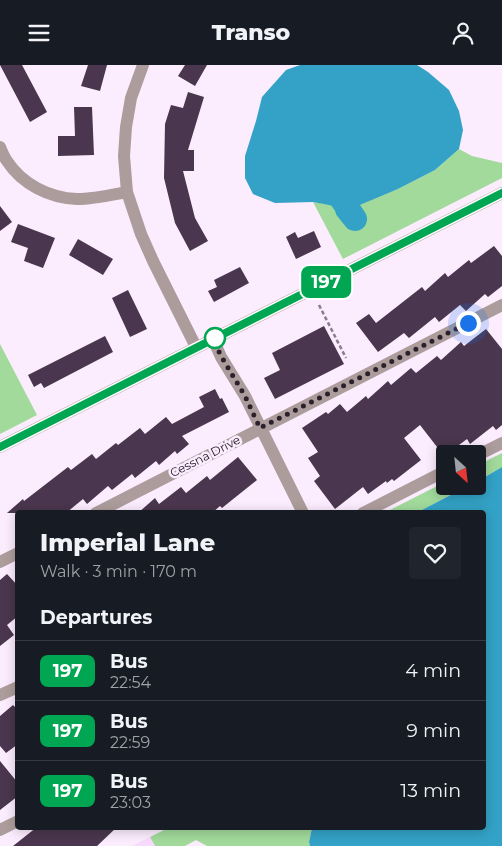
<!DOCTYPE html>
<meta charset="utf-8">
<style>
body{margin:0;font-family:Montserrat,sans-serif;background:#20242c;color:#f1f3f6;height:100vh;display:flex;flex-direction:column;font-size:19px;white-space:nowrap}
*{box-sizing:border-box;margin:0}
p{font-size:16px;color:#9ea1a6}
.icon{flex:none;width:28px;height:28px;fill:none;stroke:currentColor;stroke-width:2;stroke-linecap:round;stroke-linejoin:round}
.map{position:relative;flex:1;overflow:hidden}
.side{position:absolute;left:15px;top:445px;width:471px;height:320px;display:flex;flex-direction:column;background:#171b24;border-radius:5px;box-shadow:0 2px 12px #0003}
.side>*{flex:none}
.badge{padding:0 10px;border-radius:8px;font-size:18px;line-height:32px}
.needle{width:32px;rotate:153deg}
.tools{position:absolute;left:436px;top:380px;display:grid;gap:10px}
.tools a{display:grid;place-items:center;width:50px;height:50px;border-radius:5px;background:#171b24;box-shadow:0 2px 12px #0003;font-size:25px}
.you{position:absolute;width:25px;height:25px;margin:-12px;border:4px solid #fff;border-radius:50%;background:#1a73e8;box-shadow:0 0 0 8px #1a73e833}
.map>.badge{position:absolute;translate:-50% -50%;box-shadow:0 0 0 2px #fff}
h2{padding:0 25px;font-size:19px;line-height:45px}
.round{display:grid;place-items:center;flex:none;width:52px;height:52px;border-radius:5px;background:#20242c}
.summary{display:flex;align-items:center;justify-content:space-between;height:85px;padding:0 25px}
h1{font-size:24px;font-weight:800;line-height:38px}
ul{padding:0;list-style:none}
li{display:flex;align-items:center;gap:15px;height:60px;padding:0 25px;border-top:1px solid #363941}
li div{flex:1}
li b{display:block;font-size:19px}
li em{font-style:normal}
li .badge{min-width:55px;font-weight:700;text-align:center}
header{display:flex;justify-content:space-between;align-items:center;height:65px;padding:0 25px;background:#171b24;font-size:22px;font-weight:800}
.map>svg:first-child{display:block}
.built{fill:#f8dafe}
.green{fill:#a1da9b}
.water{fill:#33a2c6}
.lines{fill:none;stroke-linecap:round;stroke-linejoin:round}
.river{stroke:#33a2c6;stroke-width:24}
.building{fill:#4a364e}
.path{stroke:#8a7e8c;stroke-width:2.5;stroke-dasharray:4 2.5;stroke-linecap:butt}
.minor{stroke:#ad9c9c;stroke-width:12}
.line-casing{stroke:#fff;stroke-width:11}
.line{stroke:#00a651;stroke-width:8}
.walk{stroke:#2a212c;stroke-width:5;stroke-dasharray:0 9}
.stop-dot{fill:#fff;stroke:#00a651;stroke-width:2.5}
.labels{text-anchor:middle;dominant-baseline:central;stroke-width:5;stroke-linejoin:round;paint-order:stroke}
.street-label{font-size:12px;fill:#2a212c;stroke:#fbecfe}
</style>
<header><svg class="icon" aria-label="menu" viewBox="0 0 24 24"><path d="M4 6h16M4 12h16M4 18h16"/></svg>Transo<svg class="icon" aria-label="person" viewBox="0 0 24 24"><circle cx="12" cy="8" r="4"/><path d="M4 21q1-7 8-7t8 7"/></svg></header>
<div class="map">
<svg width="502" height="781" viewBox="0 0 502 781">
<rect width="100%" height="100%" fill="#fbecfe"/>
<path class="built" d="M 150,772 L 155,781 L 132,781 Z"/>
<path class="green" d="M 459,84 L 472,91 L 502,98 L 502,113 L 343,194 L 313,137 L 350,143 L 398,124 L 435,105 Z
M 0,279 L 37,350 L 0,369 Z
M 502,388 L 502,402 L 478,416 L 478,400 Z
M 445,417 L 445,421 L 468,421 L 418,447 L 384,448 Z
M 168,763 L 312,763 L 309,777 L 310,781 L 207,781 L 196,775 L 185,781 L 155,781 L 150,772 Z"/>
<path class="water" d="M 300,0 L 417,0 L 428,7 L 449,25 L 459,46 L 463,65 L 459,84 L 435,105 L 398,124 L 350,144 L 313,137 L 275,138 L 253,129 L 245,113 L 245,91 L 256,56 L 262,32 L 286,5 Z
M 502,402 L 502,781 L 310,781 L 309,777 L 312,763 L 484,762 L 484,448 L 418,447 L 468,421 L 478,421 L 478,416 Z"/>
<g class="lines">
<path class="river" d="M 330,117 L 355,154 L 347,144"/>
</g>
<path class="building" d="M 0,0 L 22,0 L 47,47 L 30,57 Z
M 88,0 L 107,0 L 100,26 L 81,21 Z
M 185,0 L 207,0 L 195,21 L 178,11 Z
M 188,27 L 204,32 L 188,85 L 194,85 L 194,106 L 183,106 L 195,153 L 208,176 L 190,186 L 175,158 L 164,113 L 165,59 L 171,40 L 183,43 Z
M 74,42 L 92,42 L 94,90 L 58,91 L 58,71 L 75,71 Z
M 0,141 L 12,157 L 0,166 Z
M 18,159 L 55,173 L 43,203 L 24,196 L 28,183 L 11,177 Z
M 314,166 L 321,182 L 296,194 L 286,172 L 295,167 L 298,173 Z
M 78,174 L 113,194 L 103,210 L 69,190 Z
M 494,181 L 502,191 L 502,221 L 488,232 L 485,229 L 466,246 L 460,240 L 439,257 L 435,252 L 409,273 L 404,268 L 378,287 L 356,258 L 369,249 L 376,258 L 422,222 L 425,226 L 445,208 L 448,212 L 469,195 L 471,198 Z
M 240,202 L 249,218 L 214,237 L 208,226 L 217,222 L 214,215 Z
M 128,225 L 147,264 L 130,272 L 112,233 Z
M 324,261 L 344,299 L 275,334 L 264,313 L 280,305 L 272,288 Z
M 486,264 L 502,284 L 502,360 L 496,365 L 493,361 L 470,379 L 467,374 L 447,389 L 445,389 L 444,391 L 420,360 L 404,373 L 421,395 L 394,416 L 392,414 L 387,418 L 386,416 L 368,429 L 363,422 L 335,444 L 314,416 L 320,411 L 308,393 L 318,387 L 302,363 L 326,347 L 328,349 L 340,339 L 347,347 L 366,331 L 368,334 L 388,316 L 391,320 L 411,303 L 416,308 L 437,291 L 441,295 L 461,277 L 464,281 Z
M 105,271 L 113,287 L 44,323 L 41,318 L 34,322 L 28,310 Z
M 215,324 L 220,334 L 222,333 L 229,347 L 182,371 L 189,379 L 177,389 L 175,386 L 159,400 L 156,396 L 135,413 L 132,409 L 112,425 L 108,421 L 87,439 L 83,434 L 66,448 L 7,448 L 23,434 L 24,436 L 68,402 L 71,405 L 92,389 L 96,394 L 116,378 L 118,380 L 140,363 L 145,369 L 166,352 L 172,359 L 204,342 L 199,332 Z
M 238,392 L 257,415 L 222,443 L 220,441 L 212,448 L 138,448 L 155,433 L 159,439 L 181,422 L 186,428 L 207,411 L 210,415 Z
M 7,509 L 18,521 L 18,551 L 7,560 L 14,570 L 0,581 L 0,515 Z
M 13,640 L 18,645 L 18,679 L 6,688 L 0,681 L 0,651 Z
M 0,696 L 18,718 L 18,731 L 0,745 Z
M 37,762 L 117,762 L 97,781 L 13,781 Z"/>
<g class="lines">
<path class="path" d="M 319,240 L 346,293"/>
<path class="minor" d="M 143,0 L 131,33 L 126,62 L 124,91 L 127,127 L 141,169 L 153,196 L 196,282
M 0,82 C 2,87 4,92 7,96 C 22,119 49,133 77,134 C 93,134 111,130 127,127
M 213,274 L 221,292 L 245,331 L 303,448
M 0,382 L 502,128
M 478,390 L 502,378
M 96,448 L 502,240
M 363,448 L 445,406
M 0,497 L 18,488
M 0,630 L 18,622
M 0,765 L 18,756"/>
</g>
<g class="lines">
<g class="line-casing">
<path id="line" d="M 0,382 L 502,128"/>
</g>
<use href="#line" class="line"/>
<path class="walk" d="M 215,273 L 212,274 L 224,296 L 245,331 L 260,363 L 468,258"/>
</g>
<circle class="stop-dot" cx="215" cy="273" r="10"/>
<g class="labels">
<g class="street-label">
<text transform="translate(205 391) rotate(-27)">Cessna Drive</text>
</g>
</g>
</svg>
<div class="tools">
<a><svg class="needle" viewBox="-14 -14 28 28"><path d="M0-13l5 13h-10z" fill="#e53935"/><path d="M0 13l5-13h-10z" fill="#9ea1a6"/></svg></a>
</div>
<div class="you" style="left:468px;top:258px"></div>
<b class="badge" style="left:326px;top:217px;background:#00a651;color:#fff">197</b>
<section class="side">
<div class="summary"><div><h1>Imperial Lane</h1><p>Walk · 3 min · 170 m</p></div><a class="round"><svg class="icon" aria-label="heart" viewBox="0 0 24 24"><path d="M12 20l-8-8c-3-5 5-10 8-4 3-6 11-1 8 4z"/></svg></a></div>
<h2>Departures</h2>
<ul>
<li><span class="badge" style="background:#00a651;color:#fff">197</span><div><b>Bus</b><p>22:54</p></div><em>4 min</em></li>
<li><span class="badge" style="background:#00a651;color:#fff">197</span><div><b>Bus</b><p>22:59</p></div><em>9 min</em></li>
<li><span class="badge" style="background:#00a651;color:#fff">197</span><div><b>Bus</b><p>23:03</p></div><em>13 min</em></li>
</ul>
</section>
</div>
